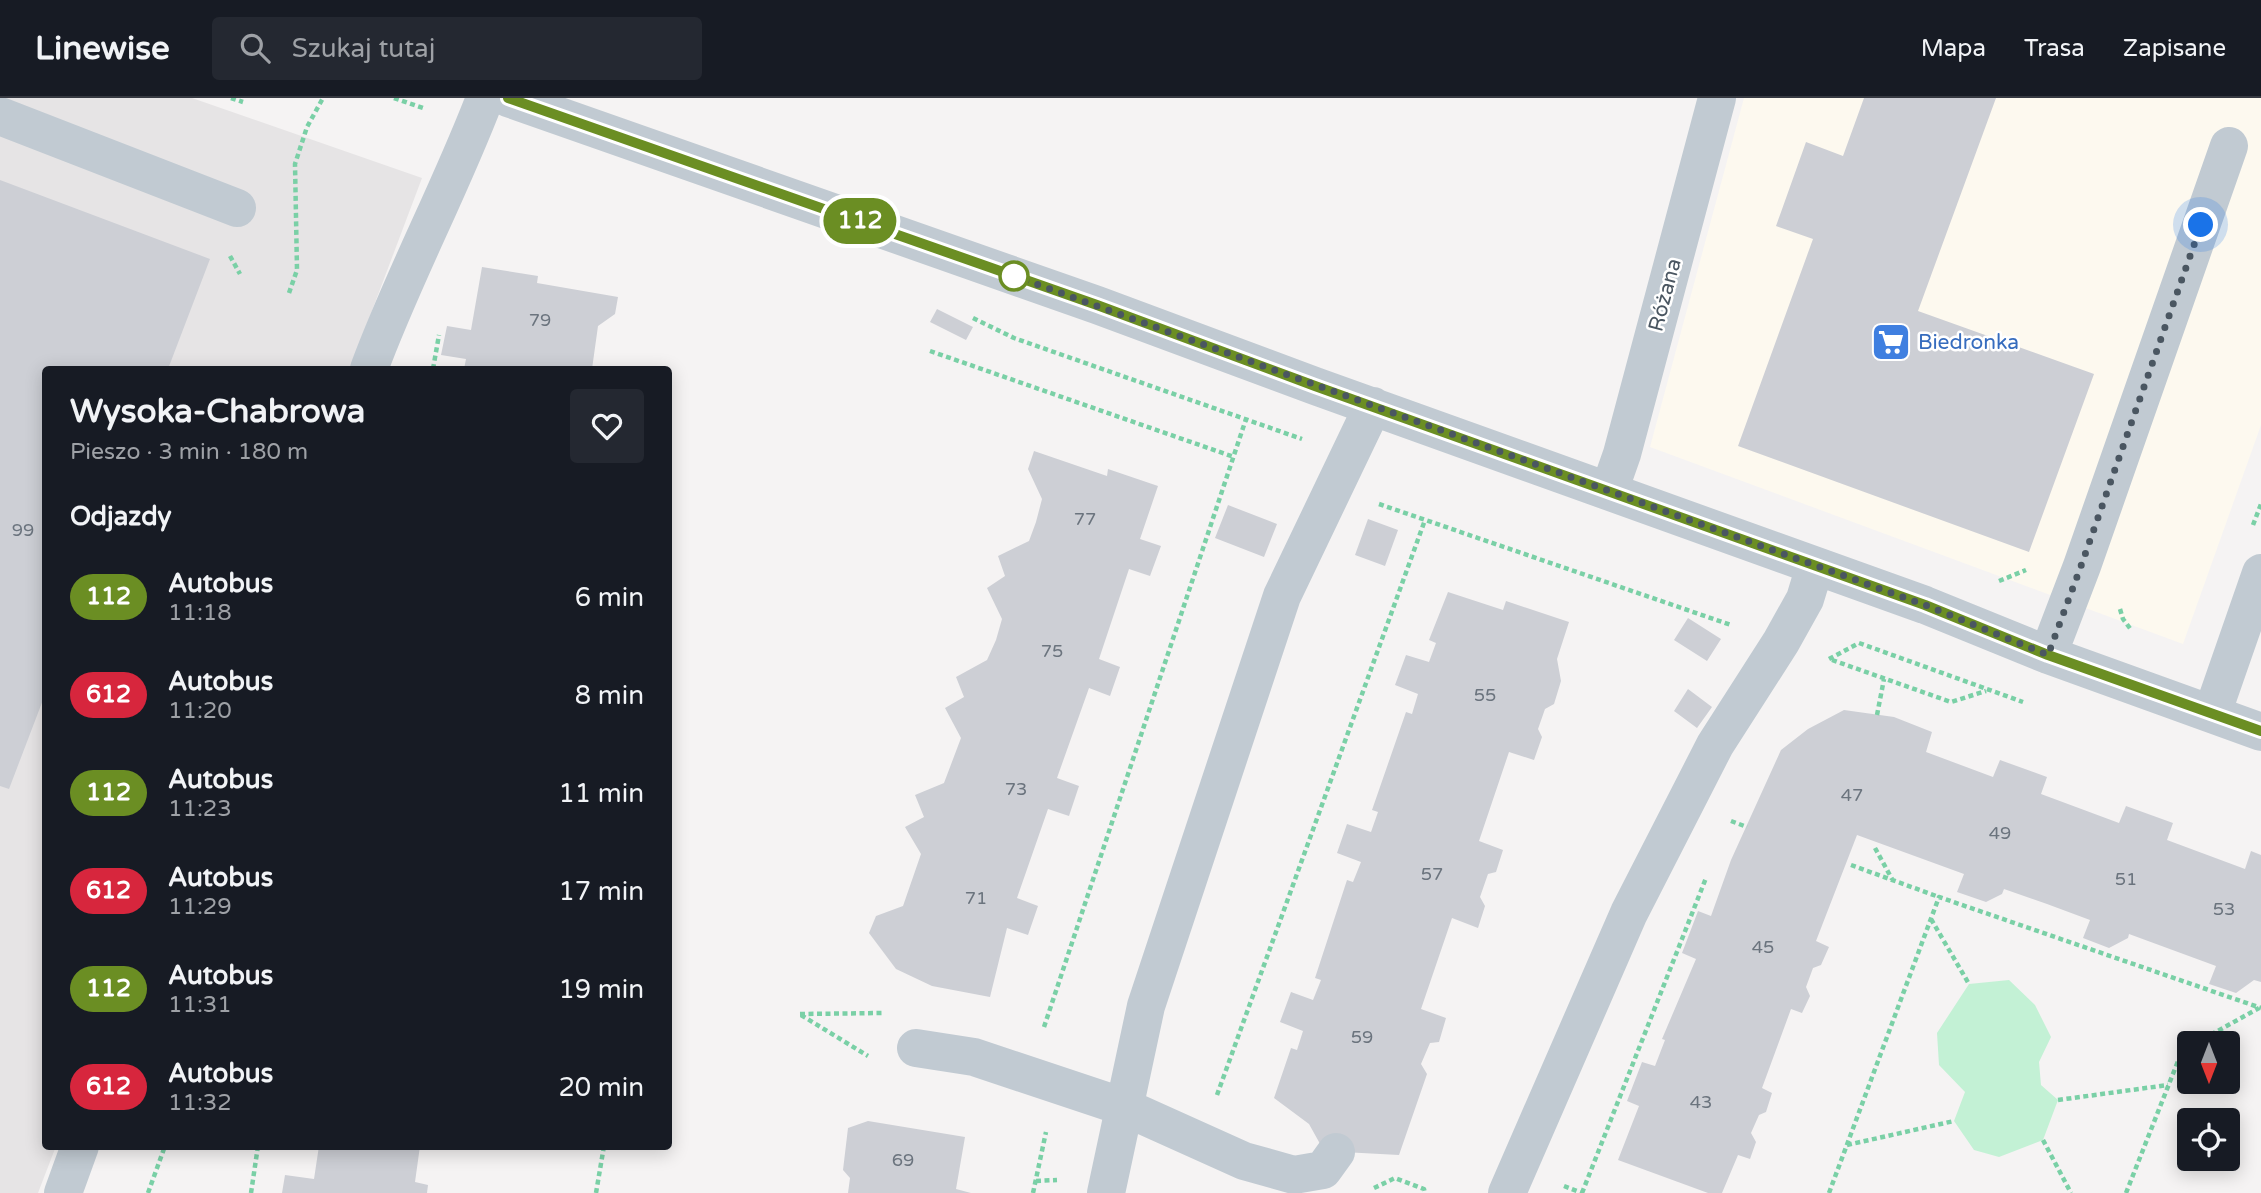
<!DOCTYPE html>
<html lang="pl">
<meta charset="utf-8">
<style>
body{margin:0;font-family:"Varela Round",sans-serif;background:#242831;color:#f1f3f6;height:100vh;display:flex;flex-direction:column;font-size:26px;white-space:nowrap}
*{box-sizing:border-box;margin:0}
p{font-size:23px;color:#9ea1a6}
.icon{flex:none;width:38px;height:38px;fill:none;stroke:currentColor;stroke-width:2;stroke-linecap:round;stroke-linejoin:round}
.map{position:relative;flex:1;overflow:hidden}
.details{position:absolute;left:42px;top:268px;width:630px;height:784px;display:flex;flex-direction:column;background:#171b24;border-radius:7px;box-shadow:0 4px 18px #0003}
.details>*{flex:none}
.badge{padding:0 14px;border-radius:23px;font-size:24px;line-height:46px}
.needle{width:46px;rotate:180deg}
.tools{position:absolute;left:2177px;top:933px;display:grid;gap:14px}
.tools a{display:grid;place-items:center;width:63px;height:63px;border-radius:7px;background:#171b24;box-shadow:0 4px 18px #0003;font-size:35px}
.you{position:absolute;width:35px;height:35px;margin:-18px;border:5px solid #fff;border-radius:50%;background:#1a73e8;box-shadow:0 0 0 10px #1a73e833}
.map>.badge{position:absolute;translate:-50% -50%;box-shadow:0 0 0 4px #fff}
h2{padding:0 28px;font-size:26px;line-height:63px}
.round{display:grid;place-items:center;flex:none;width:74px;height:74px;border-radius:7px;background:#242831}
.headline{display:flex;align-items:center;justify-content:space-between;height:119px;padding:0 28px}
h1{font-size:33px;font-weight:700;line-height:52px}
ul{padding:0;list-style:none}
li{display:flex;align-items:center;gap:21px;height:98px;padding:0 28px}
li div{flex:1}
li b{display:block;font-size:26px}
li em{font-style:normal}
li .badge{min-width:77px;font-weight:700;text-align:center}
header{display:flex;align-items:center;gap:42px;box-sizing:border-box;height:98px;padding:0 35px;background:#171b24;border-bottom:2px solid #363941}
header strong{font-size:33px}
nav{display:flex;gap:38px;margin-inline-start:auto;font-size:24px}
.search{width:490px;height:63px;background:#242831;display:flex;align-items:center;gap:18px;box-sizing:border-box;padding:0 24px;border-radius:7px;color:#9ea1a6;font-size:26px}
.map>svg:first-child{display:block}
.commercial{fill:#fdf9ef}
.education{fill:#e6e4e5}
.green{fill:#c3f1d5}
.building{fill:#cdcfd5}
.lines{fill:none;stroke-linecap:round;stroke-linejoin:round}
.path{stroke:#7ad0a6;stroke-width:4.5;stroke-dasharray:5 3.5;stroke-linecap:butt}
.minor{stroke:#c1cad2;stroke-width:38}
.line-casing{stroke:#fff;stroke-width:16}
.line{stroke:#6b8e23;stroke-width:10}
.walk{stroke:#4a5661;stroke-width:7;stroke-dasharray:0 12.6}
.stop-dot{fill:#fff;stroke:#6b8e23;stroke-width:3.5}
.labels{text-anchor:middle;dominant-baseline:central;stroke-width:5;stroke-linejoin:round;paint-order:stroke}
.number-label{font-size:18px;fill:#6b747e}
.street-label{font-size:21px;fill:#4a5661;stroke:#fff}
.shop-label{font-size:21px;fill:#366cbe;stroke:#fff;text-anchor:start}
</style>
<header>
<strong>Linewise</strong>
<div class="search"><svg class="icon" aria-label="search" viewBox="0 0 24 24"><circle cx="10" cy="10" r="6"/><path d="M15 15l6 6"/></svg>Szukaj tutaj</div>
<nav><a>Mapa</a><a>Trasa</a><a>Zapisane</a></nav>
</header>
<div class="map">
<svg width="2261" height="1095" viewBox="0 0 2261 1095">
<rect width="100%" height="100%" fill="#f5f3f3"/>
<path class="commercial" d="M 1744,0 L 2261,0 L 2261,327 L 2183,546 L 1650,349 Z"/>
<path class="education" d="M 0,0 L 192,0 L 422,80 L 350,271 L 46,271 L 46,1048 L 56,1048 L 38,1095 L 0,1095 Z"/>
<path class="green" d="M 2009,882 L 2035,907 L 2051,939 L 2039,964 L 2041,987 L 2058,1002 L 2043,1042 L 1999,1059 L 1974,1052 L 1954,1023 L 1965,994 L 1939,967 L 1937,935 L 1969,886 Z"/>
<path class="building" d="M 1864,0 L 1996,0 L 1918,213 L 2094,276 L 2029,454 L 1738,348 L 1813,141 L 1776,128 L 1806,44 L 1843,58 Z
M 0,82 L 210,161 L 168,271 L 46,271 L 46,594 L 9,691 L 0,688 Z
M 482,169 L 538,178 L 537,185 L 618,199 L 615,216 L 598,228 L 592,271 L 464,271 L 466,261 L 441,257 L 447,228 L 471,232 Z
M 937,211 L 973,229 L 966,242 L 930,224 Z
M 1034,353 L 1107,378 L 1108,371 L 1158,388 L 1140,441 L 1161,448 L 1150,478 L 1129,471 L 1099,561 L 1120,569 L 1110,598 L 1089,590 L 1057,680 L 1079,688 L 1069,718 L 1048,711 L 1017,800 L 1038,808 L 1028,837 L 1007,830 L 990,899 L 932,888 L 896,871 L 869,835 L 876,818 L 903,808 L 921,756 L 905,729 L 924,719 L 915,697 L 944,685 L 961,640 L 945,610 L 964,599 L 956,579 L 987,562 L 996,542 L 1002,521 L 987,490 L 1005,478 L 998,458 L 1029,443 L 1036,424 L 1042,401 L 1028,371 Z
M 1228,407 L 1277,426 L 1264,459 L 1215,440 Z
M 1368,421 L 1398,432 L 1385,468 L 1355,457 Z
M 1448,494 L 1503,512 L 1506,503 L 1569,524 L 1557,561 L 1561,583 L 1554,606 L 1545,611 L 1538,631 L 1542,639 L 1534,662 L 1509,654 L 1479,743 L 1503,752 L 1496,774 L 1488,776 L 1480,799 L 1485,808 L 1478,830 L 1452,820 L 1421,911 L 1446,920 L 1439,944 L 1430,945 L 1421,966 L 1427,976 L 1399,1057 L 1324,1053 L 1309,1026 L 1274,1000 L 1291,950 L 1297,952 L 1303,933 L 1280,924 L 1291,894 L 1313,902 L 1321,882 L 1315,880 L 1347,782 L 1353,784 L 1361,764 L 1337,755 L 1347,726 L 1371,734 L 1378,714 L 1372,712 L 1406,614 L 1412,616 L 1418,596 L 1395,587 L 1406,557 L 1429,564 L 1436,545 L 1429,542 Z
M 1688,520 L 1721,541 L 1707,563 L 1674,542 Z
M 1688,591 L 1712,609 L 1697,630 L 1674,613 Z
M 1844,612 L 1894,619 L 1932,634 L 1926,654 L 1993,679 L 2000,662 L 2047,679 L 2041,696 L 2119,725 L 2126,708 L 2173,725 L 2167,742 L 2245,771 L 2251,753 L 2261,757 L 2261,884 L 2254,882 L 2236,895 L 2209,886 L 2216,868 L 2129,836 L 2128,840 L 2109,850 L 2083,840 L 2090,822 L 2047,806 L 2004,791 L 2002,796 L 1986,804 L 1957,794 L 1964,776 L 1857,737 L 1816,843 L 1829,849 L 1821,867 L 1813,870 L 1806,889 L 1810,898 L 1802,915 L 1791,911 L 1762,990 L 1772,995 L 1766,1014 L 1759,1017 L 1751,1035 L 1756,1044 L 1750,1061 L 1738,1057 L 1722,1095 L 1708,1095 L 1618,1062 L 1639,1008 L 1627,1003 L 1642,964 L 1655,968 L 1665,942 L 1662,941 L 1696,861 L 1682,855 L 1698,813 L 1711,818 L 1731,762 L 1781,652 L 1808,631 Z
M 868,1023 L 965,1039 L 956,1091 L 971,1095 L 848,1095 L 850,1080 L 843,1072 L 848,1030 Z
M 319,1048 L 420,1048 L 415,1084 L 428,1087 L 427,1095 L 282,1095 L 285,1077 L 314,1081 Z"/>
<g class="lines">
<path class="path" d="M 231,0 L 243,4
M 394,0 L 426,11
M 230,158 L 240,176
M 289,195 L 297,172 L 295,66 L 307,29 L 323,0
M 973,220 L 1014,240 L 1302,341
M 930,253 L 1234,359
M 433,271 L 439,237
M 1379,406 L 1731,527
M 2253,427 L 2261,406
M 1999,483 L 2026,472
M 2120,511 L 2123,521 L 2132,533
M 1829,561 L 1859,545 L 2023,604
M 1832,562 L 1951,604 L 1986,593
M 1877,617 L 1884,581
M 1731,723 L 1747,729
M 1875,750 L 1892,781
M 1851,767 L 1939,799
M 1931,821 L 1969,886
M 800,916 L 882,915
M 801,917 L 868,958
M 1044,929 L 1246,321
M 2196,945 L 2259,910
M 1217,997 L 1425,422
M 2058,1002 L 2168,987
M 2043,1042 L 2071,1095
M 1847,1047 L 1954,1023
M 1036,1083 L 1057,1082
M 1564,1088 L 1582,1095
M 1374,1090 L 1395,1080 L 1424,1091 L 1425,1095
M 148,1095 L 165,1048
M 251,1095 L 258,1048
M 596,1095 L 604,1048
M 1033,1095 L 1046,1034
M 1582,1095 L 1706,780
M 1829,1095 L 1939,799 L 2261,910
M 2126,1095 L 2182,953 L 2189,949"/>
<path class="minor" d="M 508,0 L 1097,207 L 1315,288 L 1925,507 L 2048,557 L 2261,634
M 0,18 L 237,110
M 369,271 C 403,179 450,92 485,0
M 1609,393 L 1622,356 L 1717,0
M 2048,557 L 2082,468 L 2229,48
M 2212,616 L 2261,475
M 916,950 L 974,959 L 1124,1009 L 1244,1063 L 1294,1077 L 1323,1072 L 1336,1054
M 63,1095 L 80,1048
M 1106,1095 L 1146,908 L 1282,498 L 1373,308
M 1507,1095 L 1629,815 L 1715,647 L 1781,544 L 1805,501 L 1815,468"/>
</g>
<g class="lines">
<g class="line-casing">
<path id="line" d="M 508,0 L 1097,207 L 1315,288 L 1925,507 L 2048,557 L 2261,633"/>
</g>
<use href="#line" class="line"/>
<path class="walk" d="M 1014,178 L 1925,507 L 2048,557 L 2081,468 L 2201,127"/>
</g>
<defs>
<g id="supermarket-square" transform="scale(2.0125)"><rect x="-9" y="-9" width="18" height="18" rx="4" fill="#3f7fe0" stroke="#fff"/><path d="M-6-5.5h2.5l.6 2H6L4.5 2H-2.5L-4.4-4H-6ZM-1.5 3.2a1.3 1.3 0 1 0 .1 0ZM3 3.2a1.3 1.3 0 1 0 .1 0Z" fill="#fff"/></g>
</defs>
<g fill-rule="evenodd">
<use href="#supermarket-square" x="1891" y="244"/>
</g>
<circle class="stop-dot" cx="1014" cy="178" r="14"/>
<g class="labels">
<g class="number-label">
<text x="540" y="222">79</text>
<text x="1085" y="421">77</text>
<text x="23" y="432">99</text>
<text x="1052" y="553">75</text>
<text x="1485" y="597">55</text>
<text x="1016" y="691">73</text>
<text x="1852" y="697">47</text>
<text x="2000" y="735">49</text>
<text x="1432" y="776">57</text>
<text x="2126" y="781">51</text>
<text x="976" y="800">71</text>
<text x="2224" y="811">53</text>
<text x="1763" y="849">45</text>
<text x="1362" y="939">59</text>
<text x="1701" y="1004">43</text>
<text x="903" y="1062">69</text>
</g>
<g class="street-label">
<text transform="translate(1665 197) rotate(-75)">Różana</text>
</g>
<g class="shop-label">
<text x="1918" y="244">Biedronka</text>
</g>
</g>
</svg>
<div class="tools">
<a><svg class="needle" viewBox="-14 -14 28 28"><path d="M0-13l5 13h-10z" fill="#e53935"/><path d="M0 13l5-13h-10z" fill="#9ea1a6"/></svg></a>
<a><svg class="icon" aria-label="locate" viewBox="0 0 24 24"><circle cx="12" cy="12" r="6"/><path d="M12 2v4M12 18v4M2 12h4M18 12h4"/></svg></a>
</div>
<div class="you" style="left:2201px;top:127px"></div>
<b class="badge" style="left:860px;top:123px;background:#6b8e23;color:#fff">112</b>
<section class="details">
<div class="headline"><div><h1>Wysoka-Chabrowa</h1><p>Pieszo · 3 min · 180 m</p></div><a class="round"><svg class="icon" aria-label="heart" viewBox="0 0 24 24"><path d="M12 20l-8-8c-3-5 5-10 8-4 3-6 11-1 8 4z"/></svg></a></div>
<h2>Odjazdy</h2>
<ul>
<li><span class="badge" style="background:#6b8e23;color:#fff">112</span><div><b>Autobus</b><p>11:18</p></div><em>6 min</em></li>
<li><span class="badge" style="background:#d7263d;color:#fff">612</span><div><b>Autobus</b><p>11:20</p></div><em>8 min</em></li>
<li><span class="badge" style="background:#6b8e23;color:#fff">112</span><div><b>Autobus</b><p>11:23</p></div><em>11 min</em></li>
<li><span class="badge" style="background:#d7263d;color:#fff">612</span><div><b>Autobus</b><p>11:29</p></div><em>17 min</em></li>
<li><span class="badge" style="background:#6b8e23;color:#fff">112</span><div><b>Autobus</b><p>11:31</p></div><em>19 min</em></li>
<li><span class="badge" style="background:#d7263d;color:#fff">612</span><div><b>Autobus</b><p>11:32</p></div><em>20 min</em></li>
</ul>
</section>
</div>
